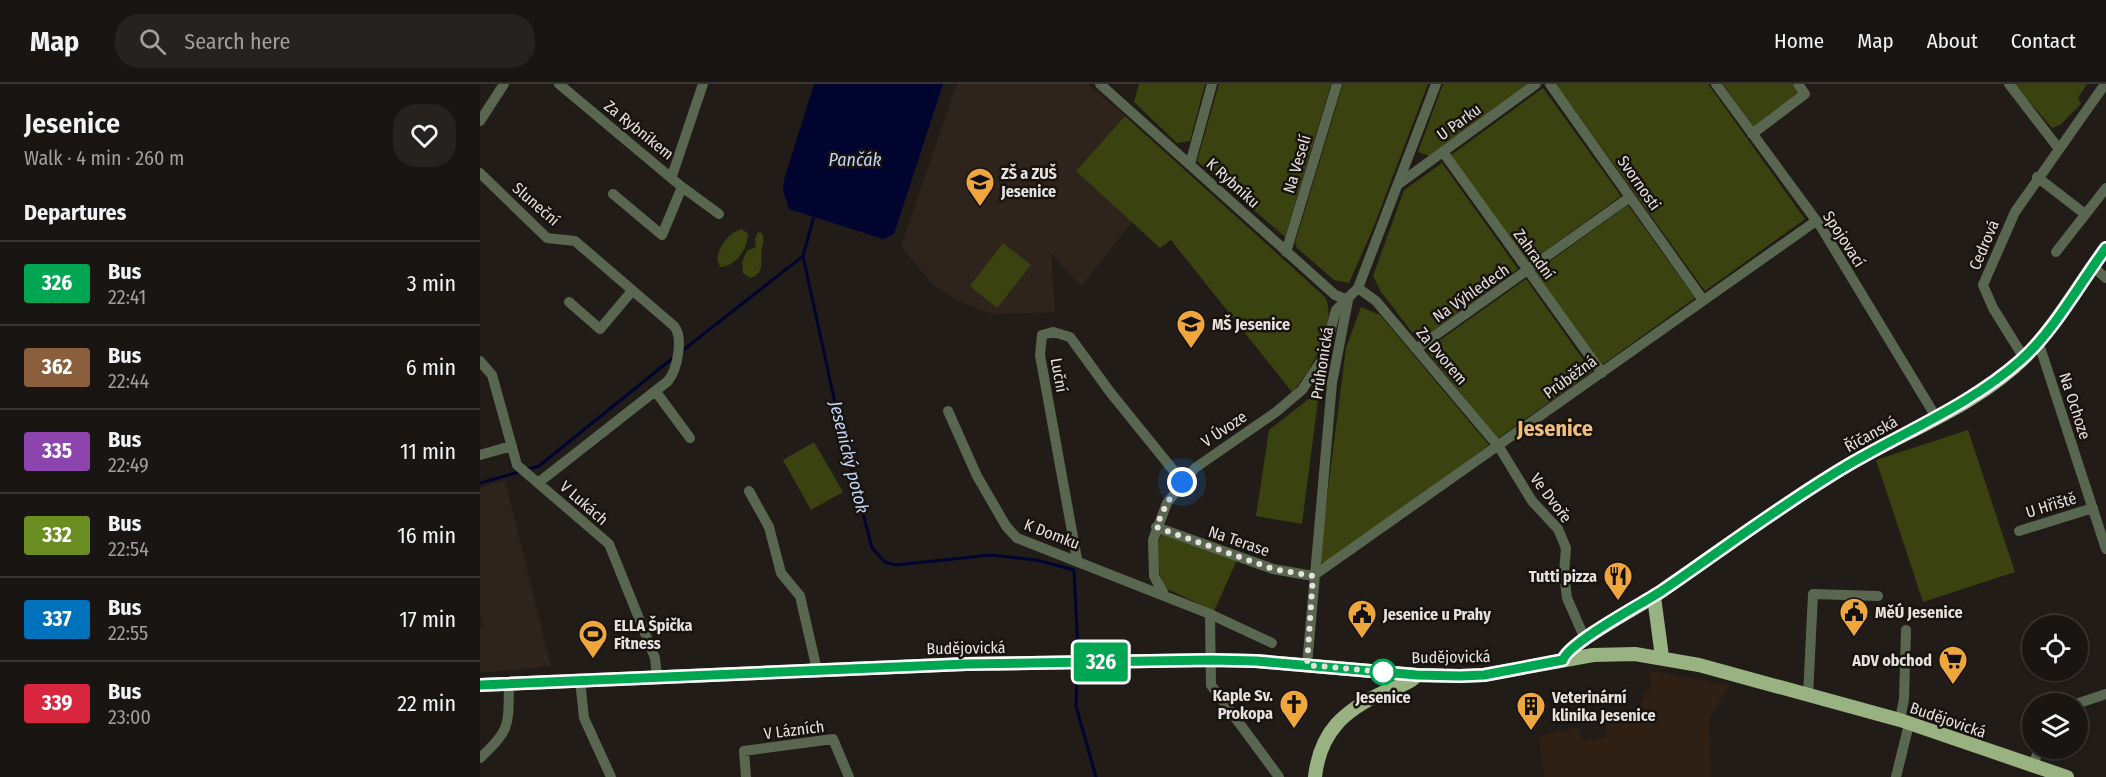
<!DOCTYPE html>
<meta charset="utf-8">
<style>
body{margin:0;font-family:"Fira Sans Condensed",sans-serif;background:#262220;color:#f1f3f6;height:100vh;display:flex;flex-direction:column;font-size:22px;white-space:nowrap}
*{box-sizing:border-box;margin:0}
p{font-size:20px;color:#9f9f9f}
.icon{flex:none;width:33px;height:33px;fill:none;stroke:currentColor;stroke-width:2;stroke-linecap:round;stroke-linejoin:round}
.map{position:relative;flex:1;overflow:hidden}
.details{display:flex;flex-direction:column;background:#191512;width:480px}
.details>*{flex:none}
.badge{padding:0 12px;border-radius:4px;font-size:21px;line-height:39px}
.tools{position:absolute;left:1542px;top:531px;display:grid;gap:12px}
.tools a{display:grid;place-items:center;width:66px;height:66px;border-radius:50%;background:#191512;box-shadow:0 2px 4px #0004,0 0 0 2px #373432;font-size:30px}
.you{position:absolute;width:30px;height:30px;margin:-15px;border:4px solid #fff;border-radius:50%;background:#1a73e8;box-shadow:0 0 0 9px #1a73e833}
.map>.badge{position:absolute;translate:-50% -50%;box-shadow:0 0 0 3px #fff}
h2{padding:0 24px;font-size:22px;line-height:54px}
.round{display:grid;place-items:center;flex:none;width:63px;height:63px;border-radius:24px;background:#262220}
.head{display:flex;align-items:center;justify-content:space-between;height:102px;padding:0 24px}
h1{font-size:28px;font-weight:600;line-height:45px}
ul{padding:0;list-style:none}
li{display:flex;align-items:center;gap:18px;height:84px;padding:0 24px;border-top:2px solid #373432}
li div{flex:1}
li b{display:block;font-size:22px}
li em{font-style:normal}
li .badge{min-width:66px;font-weight:700;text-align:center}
header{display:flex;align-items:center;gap:36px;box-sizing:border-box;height:84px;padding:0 30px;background:#191512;border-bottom:2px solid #373432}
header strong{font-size:28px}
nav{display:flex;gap:33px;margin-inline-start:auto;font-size:21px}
.search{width:420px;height:54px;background:#262220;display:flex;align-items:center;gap:15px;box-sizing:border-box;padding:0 21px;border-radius:24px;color:#9f9f9f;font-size:22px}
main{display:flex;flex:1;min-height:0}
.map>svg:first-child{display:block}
.commercial{fill:#2f2015}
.built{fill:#2e241c}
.green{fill:#3a4210}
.water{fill:#00042f}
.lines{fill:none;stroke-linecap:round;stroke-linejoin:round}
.stream{stroke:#00042f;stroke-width:3}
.minor{stroke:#5a6750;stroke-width:10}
.major{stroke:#98b381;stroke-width:14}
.line-casing{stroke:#fff;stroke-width:14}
.line{stroke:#00a651;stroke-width:9}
.walk{stroke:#e5e1de;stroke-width:6;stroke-dasharray:0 10.8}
.stop-dot{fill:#fff;stroke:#00a651;stroke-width:3}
.labels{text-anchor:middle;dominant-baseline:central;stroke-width:5;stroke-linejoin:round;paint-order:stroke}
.street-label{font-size:16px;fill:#e5e1de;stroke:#18130f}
.poi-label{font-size:16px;font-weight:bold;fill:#e5e1de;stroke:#18130f;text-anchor:start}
.stop-label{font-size:16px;font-weight:bold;fill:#e5e1de;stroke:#18130f}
.water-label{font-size:18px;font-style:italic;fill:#c2d5f4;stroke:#18130f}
.district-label{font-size:22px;font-weight:bold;fill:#f0be7d;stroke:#18130f}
</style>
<header>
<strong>Map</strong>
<div class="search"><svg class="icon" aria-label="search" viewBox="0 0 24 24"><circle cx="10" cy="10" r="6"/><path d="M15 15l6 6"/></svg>Search here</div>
<nav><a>Home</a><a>Map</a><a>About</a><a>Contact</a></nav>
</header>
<main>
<section class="details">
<div class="head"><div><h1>Jesenice</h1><p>Walk · 4 min · 260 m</p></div><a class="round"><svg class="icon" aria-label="heart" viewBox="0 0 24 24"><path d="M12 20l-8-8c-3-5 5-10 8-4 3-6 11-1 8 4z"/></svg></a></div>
<h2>Departures</h2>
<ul>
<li><span class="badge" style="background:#00a651;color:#fff">326</span><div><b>Bus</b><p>22:41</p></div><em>3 min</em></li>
<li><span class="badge" style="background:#8b5e3c;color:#fff">362</span><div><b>Bus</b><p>22:44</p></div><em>6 min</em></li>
<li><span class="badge" style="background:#8e44ad;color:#fff">335</span><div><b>Bus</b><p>22:49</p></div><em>11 min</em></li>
<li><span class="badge" style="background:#6b8e23;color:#fff">332</span><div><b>Bus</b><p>22:54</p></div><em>16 min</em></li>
<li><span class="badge" style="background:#0072bc;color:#fff">337</span><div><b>Bus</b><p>22:55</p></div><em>17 min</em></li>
<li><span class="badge" style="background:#d7263d;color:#fff">339</span><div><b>Bus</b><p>23:00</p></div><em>22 min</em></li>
</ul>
</section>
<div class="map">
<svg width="1626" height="693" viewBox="0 0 1626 693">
<rect width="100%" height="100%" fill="#211c18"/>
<path class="commercial" d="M 1170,587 L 1250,601 L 1229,635 L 1231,693 L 1064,693 L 1059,652 L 1099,643 L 1102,657 L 1127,653 L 1126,635 L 1161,624 L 1165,606 L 1171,606 Z"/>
<path class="built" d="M 477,0 L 608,0 L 645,32 L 596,87 L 652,138 L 601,203 L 571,170 L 575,228 L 512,230 L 480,218 L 453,201 L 421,162 Z
M 25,396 L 71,582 L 0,589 L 0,543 L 3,542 L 0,530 L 0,404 Z"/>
<path class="green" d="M 659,0 L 725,0 L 710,57 L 697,59 L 654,18 Z
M 739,0 L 851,0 L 805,153 L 717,77 Z
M 863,0 L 948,0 L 892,147 L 869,199 L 854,196 L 817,164 L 815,159 Z
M 963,0 L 1048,0 L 949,72 L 938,68 Z
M 1076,0 L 1228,0 L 1325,135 L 1225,207 Z
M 1243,0 L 1312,0 L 1319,10 L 1274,43 Z
M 1534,0 L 1607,0 L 1598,14 L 1601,20 L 1580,41 L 1572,44 Z
M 1063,4 L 1141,112 L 1048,179 L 971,71 Z
M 645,32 L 845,213 C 859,239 830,289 812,308 L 691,156 L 680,164 L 596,87 Z
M 962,79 L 1038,185 L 939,257 L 901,208 L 893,192 L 924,106 Z
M 1148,121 L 1215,214 L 1122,281 L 1055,188 Z
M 262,145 L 268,150 C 268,164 256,183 240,183 L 237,175 C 240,161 248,149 262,145 Z
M 278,148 L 282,149 C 285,156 283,158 282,164 C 279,175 287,189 270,194 L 263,189 L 262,178 L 267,167 L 276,163 L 275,155 Z
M 523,159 L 551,181 L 517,224 L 490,202 Z
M 1046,195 L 1112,288 L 1017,355 L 946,266 Z
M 881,223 L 900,231 L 1009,361 L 844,480 L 839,476 L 866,264 Z
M 840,301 L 822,440 L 776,432 L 789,346 L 830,314 Z
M 1488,346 L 1535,488 L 1443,518 L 1396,376 Z
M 334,358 L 363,408 L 331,426 L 303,376 Z
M 682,450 L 757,476 L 734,527 L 685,504 C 678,489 672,465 682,450 Z"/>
<path class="water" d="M 334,0 L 463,0 L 414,150 L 403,155 L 309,125 L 303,106 L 304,96 Z"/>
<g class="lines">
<path class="stream" d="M 334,132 L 323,172 L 358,333 L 392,464 L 405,478 L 416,481 L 511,471 L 556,476 L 594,486 L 598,565
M 202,267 L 323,172
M 48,385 L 59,382 L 194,273
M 0,399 L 39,388
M 597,592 L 596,622 L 616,693"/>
<path class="minor" d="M 79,0 L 202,103 L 239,130
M 620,0 L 855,211 L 868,216
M 1070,0 L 1223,216
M 1236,0 L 1341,143 L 1456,333
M 1529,0 L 1579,65
M 0,37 L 24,0
M 1272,50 L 1325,10 L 1318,0
M 963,68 L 1122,289
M 710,80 L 732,0
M 0,89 L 67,154 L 95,157 L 194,242 C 204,254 197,286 188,297 L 58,399
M 192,92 L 223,0
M 1557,93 L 1605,130
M 920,99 L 1056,0
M 133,110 L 182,151 L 202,103
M 806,168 L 857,0
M 1576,168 L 1626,104
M 1612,182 L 1626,194
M 878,204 L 896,217 L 1019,363 L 1052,417 L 1078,445 L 1086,464 L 1084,489 L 1087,514 L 1105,555
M 89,218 L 120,245 L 152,207
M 1558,257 L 1626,465
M 936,265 L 1150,113
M 1544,274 L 1513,224 L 1503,201 L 1535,128 L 1625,0
M 0,277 L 12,291 L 37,381 L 129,460 L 175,574 L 177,593
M 176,308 L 210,354
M 468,327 L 497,392 L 526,442 L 537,454 L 730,530 L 731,601 L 799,693
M 0,371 L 32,362
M 269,407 L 289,443 L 301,489 L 320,512 L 337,586
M 676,443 L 793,485 L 833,492 L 1336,137
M 1539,447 L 1613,424
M 597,475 L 560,271 L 562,251 L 573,248 L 590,253 L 630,308 L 702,397
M 685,512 L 674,492 L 673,456 L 687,419 L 715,384 L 796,328 L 822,306 L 843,274 L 856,226 L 878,204 L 956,0
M 730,530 L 792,559
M 827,581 L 852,299 L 868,216
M 100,596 L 104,634 L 131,693
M 1328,612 L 1333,510 L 1398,512
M 1596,620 L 1626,610
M 1420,636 L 1424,615 L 1426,546
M 0,674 C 32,645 28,640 29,599
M 1553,683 L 1559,664
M 266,693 L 264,667 L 353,655 L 369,693
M 1416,693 L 1429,640"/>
<path class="major" d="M 1174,513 L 1182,573
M 1083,576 C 1089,558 1161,522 1179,509 C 1240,467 1300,422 1363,384 C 1422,348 1495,323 1545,273 C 1576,241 1599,200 1626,164
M 0,601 L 486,580 L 731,576 L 776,577 L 937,591 L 980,592 L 1004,591 L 1113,571 L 1155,570 L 1219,581 L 1420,636 L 1587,693
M 835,693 C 840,647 865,626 904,608 C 915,604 929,600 937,591"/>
</g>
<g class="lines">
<g class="line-casing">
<path id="line" d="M 0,601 L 486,580 L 731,576 L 776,577 L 937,591 L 980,592 L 1004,591 L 1083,576 C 1089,558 1164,519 1183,506 C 1243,465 1301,421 1363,384 C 1423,348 1489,322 1541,276 C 1574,247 1600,199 1626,164"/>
</g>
<use href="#line" class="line"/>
<path class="walk" d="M 702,398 L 687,419 L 676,443 L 793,485 L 833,492 L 827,581 L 903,588"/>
</g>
<defs>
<g id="school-pin" transform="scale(1.5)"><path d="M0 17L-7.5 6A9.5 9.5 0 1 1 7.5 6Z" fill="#efa73d" stroke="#18130f"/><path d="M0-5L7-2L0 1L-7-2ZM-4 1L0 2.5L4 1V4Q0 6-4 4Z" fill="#111"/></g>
<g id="restaurant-pin" transform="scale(1.5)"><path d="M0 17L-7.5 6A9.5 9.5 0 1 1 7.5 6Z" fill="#efa73d" stroke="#18130f"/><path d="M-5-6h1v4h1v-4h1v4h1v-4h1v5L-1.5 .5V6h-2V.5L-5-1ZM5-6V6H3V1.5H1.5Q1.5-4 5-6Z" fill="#111"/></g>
<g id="civic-pin" transform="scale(1.5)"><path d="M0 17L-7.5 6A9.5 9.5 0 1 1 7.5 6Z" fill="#efa73d" stroke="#18130f"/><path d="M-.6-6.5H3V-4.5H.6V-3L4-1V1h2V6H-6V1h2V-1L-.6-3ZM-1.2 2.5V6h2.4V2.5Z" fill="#111"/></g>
<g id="stadium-pin" transform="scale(1.5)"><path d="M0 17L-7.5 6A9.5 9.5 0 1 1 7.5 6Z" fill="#efa73d" stroke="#18130f"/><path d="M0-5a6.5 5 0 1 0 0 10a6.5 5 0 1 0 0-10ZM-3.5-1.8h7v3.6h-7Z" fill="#111"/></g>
<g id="supermarket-pin" transform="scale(1.5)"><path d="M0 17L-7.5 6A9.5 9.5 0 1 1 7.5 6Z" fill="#efa73d" stroke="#18130f"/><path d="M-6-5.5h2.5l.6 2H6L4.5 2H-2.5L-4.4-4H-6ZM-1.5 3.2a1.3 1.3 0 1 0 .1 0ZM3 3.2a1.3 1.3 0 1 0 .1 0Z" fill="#111"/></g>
<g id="church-pin" transform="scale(1.5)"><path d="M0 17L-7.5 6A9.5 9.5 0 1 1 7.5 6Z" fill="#efa73d" stroke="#18130f"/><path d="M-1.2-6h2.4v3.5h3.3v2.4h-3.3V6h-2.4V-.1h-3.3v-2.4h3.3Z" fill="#111"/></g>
<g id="building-pin" transform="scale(1.5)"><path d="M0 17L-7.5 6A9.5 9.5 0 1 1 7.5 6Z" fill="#efa73d" stroke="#18130f"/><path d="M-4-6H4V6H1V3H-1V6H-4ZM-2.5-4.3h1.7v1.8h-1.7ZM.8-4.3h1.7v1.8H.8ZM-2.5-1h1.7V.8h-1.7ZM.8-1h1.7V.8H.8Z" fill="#111"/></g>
</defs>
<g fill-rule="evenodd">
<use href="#school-pin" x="500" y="98"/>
<use href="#school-pin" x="711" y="240"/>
<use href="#restaurant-pin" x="1138" y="492"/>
<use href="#civic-pin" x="1374" y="528"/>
<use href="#civic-pin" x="882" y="530"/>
<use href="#stadium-pin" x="113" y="550"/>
<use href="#supermarket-pin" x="1473" y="576"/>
<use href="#church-pin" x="814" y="620"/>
<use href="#building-pin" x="1051" y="622"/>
</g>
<circle class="stop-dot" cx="903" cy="588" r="12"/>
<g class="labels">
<g class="street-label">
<text transform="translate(979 38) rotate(-36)">U Parku</text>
<text transform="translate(159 46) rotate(39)">Za Rybníkem</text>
<text transform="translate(817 80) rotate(-73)">Na Veselí</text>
<text transform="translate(753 99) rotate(42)">K Rybníku</text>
<text transform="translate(1159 99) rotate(55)">Svornosti</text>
<text transform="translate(56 120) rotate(41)">Sluneční</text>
<text transform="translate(1364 155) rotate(57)">Spojovací</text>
<text transform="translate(1504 161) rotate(-67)">Cedrová</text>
<text transform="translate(1054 170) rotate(54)">Zahradní</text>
<text transform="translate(991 209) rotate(-35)">Na Výhledech</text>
<text transform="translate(962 272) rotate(50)">Za Dvorem</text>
<text transform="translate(842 279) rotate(-81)">Průhonická</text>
<text transform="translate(579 291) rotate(80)">Luční</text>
<text transform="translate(1090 293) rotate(-36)">Průběžná</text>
<text transform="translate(1595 322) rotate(72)">Na Ochoze</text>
<text transform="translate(744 345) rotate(-34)">V Úvoze</text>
<text transform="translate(1391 350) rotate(-29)">Říčanská</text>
<text transform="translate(1071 414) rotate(53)">Ve Dvoře</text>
<text transform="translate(104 419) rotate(41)">V Lukách</text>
<text transform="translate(1571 421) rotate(-17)">U Hřiště</text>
<text transform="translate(572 450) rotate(21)">K Domku</text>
<text transform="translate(759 457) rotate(19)">Na Terase</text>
<text transform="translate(486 564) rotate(-1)">Budějovická</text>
<text transform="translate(971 573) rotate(-1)">Budějovická</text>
<text transform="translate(1468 636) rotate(19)">Budějovická</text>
<text transform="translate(314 646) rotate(-7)">V Lázních</text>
</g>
<g class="poi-label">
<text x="521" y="89">ZŠ a ZUŠ<tspan x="521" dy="18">Jesenice</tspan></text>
<text x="732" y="240">MŠ Jesenice</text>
<text x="1117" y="492" text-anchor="end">Tutti pizza</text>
<text x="1395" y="528">MěÚ Jesenice</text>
<text x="903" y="530">Jesenice u Prahy</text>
<text x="134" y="541">ELLA Špička<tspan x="134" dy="18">Fitness</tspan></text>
<text x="1452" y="576" text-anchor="end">ADV obchod</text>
<text x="793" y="611" text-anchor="end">Kaple Sv.<tspan x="793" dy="18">Prokopa</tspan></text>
<text x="1072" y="613">Veterinární<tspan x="1072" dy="18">klinika Jesenice</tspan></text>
</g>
<g class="stop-label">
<text x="903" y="613">Jesenice</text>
</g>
<g class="water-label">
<text x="375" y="76">Pančák</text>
<text transform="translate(369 373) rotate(76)">Jesenický potok</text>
</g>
<g class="district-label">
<text x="1075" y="344">Jesenice</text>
</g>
</g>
</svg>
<div class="tools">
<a><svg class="icon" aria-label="locate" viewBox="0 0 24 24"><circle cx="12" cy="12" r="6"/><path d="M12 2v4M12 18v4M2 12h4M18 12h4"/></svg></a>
<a><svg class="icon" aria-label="layers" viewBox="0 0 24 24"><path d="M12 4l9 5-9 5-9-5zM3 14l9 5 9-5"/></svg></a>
</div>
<div class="you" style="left:702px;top:398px"></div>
<b class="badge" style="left:621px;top:578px;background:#00a651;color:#fff">326</b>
</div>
</main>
